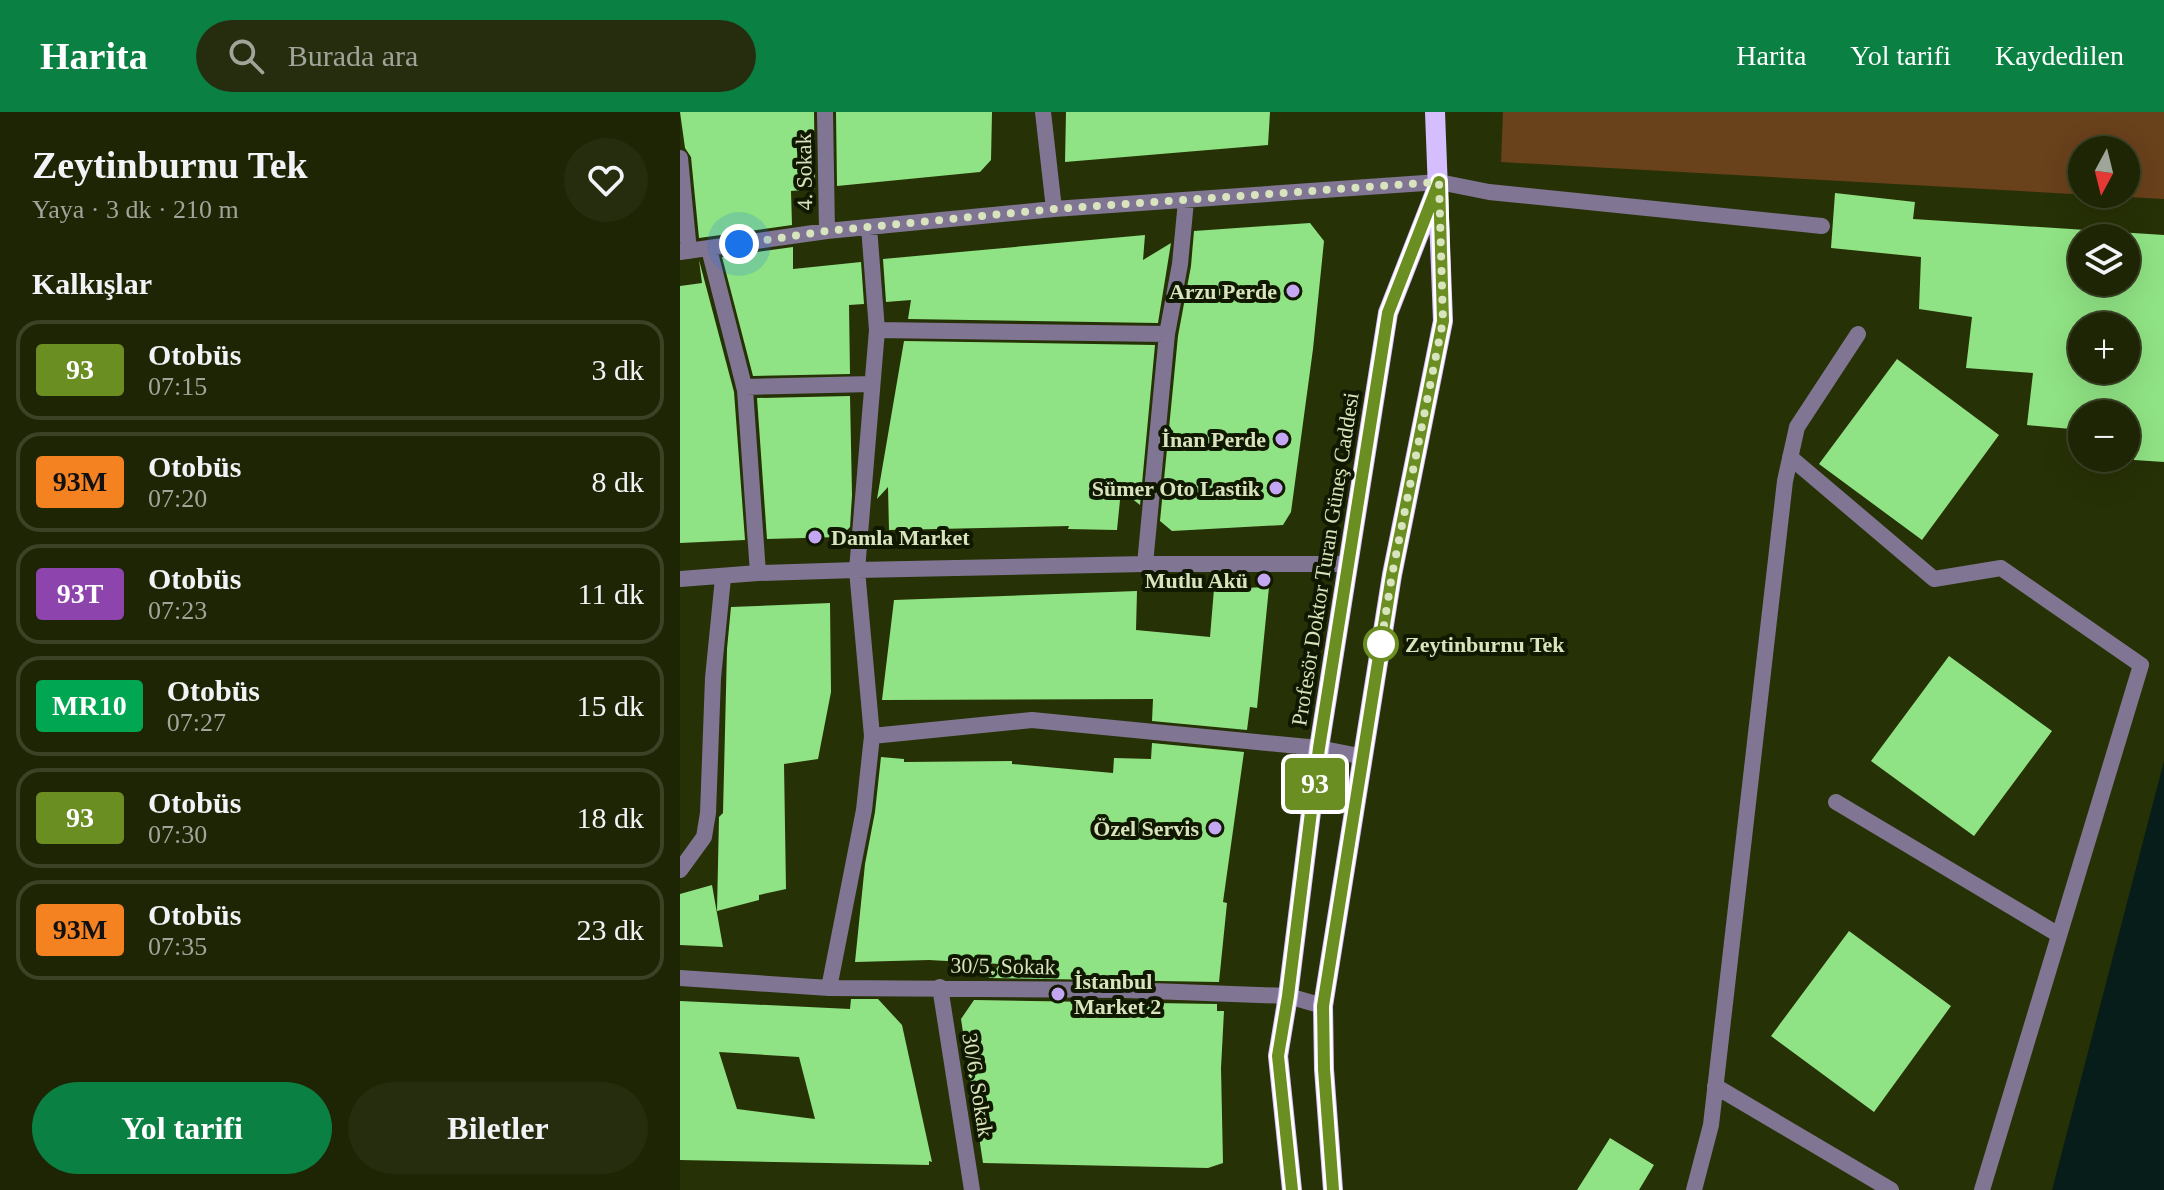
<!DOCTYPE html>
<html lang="tr">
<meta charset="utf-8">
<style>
body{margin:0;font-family:"Times New Roman",serif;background:#252d0e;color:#f1f3f6;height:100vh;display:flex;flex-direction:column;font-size:30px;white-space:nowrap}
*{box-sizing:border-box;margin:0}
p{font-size:26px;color:#a0a59a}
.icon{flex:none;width:44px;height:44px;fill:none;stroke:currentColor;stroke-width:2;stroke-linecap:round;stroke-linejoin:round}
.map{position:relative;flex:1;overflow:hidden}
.panel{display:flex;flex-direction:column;background:#1d2504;width:680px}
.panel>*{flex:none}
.badge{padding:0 16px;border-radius:6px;font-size:28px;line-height:52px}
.needle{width:52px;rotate:187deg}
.fabs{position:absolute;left:1388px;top:24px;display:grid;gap:16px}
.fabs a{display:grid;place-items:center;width:72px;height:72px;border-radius:50%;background:#1d2504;box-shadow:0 8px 32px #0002,0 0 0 2px #3b4226;font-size:40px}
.you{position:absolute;width:40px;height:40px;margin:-20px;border:6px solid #fff;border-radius:50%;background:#1a73e8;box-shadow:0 0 0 12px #1a73e833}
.map>.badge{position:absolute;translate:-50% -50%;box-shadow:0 0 0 4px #fff}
h2{padding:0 32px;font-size:30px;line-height:72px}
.round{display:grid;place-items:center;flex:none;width:84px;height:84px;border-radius:42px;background:#252d0e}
.head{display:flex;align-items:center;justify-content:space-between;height:136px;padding:0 32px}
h1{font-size:38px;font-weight:700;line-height:60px}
.primary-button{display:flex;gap:16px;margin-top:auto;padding:16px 32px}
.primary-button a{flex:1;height:92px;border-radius:48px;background:#0b8043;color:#fff;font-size:32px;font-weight:700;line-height:92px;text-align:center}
.primary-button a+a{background:#252d0e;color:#f1f3f6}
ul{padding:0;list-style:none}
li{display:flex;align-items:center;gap:24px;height:100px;margin:0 16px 12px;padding:0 16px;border:4px solid #3b4226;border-radius:24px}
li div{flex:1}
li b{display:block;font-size:30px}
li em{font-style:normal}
li .badge{min-width:88px;font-weight:700;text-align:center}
header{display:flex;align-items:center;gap:48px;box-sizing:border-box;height:112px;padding:0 40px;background:#0b8043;color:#fff}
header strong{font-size:38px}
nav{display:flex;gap:44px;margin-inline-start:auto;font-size:28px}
.search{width:560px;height:72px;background:#252d0e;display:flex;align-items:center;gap:20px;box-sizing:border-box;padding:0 28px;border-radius:44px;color:#a0a59a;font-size:30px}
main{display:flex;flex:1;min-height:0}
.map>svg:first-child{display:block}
.green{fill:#69411b;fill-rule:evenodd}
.water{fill:#061d19}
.building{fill:#90e384;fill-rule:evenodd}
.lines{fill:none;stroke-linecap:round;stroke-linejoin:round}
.street{stroke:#807593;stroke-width:16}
.primary{stroke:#d5befd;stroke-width:20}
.line-casing{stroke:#fff;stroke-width:18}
.line{stroke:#6b8e23;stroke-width:12}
.walk{stroke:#d8e4bd;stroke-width:8;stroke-dasharray:0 14.4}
.poi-dot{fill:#c3a7f2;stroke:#111800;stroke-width:3}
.stop-dot{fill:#fff;stroke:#6b8e23;stroke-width:4}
.labels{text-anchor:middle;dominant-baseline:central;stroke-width:8;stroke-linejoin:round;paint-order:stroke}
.street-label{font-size:22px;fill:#d8e4bd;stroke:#111800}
.poi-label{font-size:22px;font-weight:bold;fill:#d8e4bd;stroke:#111800;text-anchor:end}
.stop-label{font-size:22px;font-weight:bold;fill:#d8e4bd;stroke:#111800;text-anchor:start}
</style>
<header>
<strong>Harita</strong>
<div class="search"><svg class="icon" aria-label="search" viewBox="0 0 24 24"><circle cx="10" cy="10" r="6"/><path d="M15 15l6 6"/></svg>Burada ara</div>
<nav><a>Harita</a><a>Yol tarifi</a><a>Kaydedilen</a></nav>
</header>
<main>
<section class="panel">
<div class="head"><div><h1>Zeytinburnu Tek</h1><p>Yaya · 3 dk · 210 m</p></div><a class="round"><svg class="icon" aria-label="heart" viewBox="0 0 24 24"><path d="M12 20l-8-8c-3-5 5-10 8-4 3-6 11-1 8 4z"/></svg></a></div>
<h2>Kalkışlar</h2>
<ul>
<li><span class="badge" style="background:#6b8e23;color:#fff">93</span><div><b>Otobüs</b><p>07:15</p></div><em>3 dk</em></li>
<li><span class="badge" style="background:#f58220;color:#111">93M</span><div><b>Otobüs</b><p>07:20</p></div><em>8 dk</em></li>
<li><span class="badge" style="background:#8e44ad;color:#fff">93T</span><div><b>Otobüs</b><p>07:23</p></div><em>11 dk</em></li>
<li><span class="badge" style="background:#00a651;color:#fff">MR10</span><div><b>Otobüs</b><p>07:27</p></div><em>15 dk</em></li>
<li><span class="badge" style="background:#6b8e23;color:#fff">93</span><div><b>Otobüs</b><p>07:30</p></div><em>18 dk</em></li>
<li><span class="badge" style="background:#f58220;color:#111">93M</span><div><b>Otobüs</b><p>07:35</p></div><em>23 dk</em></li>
</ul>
<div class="primary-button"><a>Yol tarifi</a><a>Biletler</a></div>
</section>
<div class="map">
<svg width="1484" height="1078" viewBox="0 0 1484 1078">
<rect width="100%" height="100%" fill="#273106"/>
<path class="green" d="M 823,0 L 1484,0 L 1484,87 L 821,50 ZM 1402,38 L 1446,38 L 1446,82 L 1402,82 Z"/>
<path class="water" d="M 1484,649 L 1484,1078 L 1372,1078 Z"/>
<path class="building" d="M 0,0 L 134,0 L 135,77 L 111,79 L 112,113 L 19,126 L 11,45 L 5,36 Z
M 156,0 L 312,0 L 311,48 L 300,60 L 157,74 Z
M 386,0 L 590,0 L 588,33 L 385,50 Z
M 1155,81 L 1235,90 L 1233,107 L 1484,123 L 1484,350 L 1454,348 L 1454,341 L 1446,341 L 1446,302 L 1402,302 L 1402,318 L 1347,313 L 1353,261 L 1286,256 L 1292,205 L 1239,197 L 1241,145 L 1151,136 ZM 1402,126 L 1446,126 L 1446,170 L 1402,170 ZM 1402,214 L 1446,214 L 1446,258 L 1402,258 Z
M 630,111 L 644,129 L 633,237 L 611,400 L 603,413 L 492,419 L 480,409 L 498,224 L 511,154 L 514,119 Z
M 465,123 L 463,148 L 491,131 L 478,211 L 228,207 L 231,188 L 206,190 L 203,147 Z
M 113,135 L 113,157 L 181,150 L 184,192 L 169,193 L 170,262 L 73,264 L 42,145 Z
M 19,148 L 54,280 L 65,428 L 0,431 L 0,174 L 22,171 Z
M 224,229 L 475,233 L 460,393 L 441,378 L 437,418 L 388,417 L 389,414 L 209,418 L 208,375 L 197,387 Z
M 1217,247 L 1319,323 L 1242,428 L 1139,352 Z
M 170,284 L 172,383 L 170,415 L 160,425 L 87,427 L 77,286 Z
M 589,475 L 577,596 L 570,595 L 567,618 L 472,609 L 473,587 L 202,588 L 214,488 L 457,479 L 456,518 L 530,525 L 534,477 Z
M 150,491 L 151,580 L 138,647 L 104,652 L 106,777 L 79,783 L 79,788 L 37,799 L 39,705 L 43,701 L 47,537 L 51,495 Z
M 1269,544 L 1372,619 L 1294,724 L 1191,649 Z
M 472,631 L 564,640 L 543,790 L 547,791 L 539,870 L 309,866 L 320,852 L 249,848 L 175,850 L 185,752 L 195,700 L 201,645 L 224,647 L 224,650 L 332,649 L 332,652 L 433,661 L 434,646 L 471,647 Z
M 32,773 L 43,835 L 0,833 L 0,782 Z
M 1169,819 L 1271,894 L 1194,1000 L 1091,924 Z
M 171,887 L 198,887 L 222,913 L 252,1050 L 249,1049 L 249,1053 L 0,1048 L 0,889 L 170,897 ZM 39,940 L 119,945 L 135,1007 L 57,997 Z
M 294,888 L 537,892 L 537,899 L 544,899 L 541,956 L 543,1051 L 528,1056 L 303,1051 L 281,907 Z
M 930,1026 L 974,1053 L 959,1078 L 897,1078 Z"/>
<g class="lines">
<path class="street" d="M 145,0 L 147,119
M 363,0 L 374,97
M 0,46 L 9,139
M 189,115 L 197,218
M 29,137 L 65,278 L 78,461
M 0,140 L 147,119 L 374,97 L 759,70 L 809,80 L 1142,114
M 64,275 L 192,272
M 1110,345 L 1254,467 L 1321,456 L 1461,553 L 1302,1078
M 465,452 L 487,222 L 500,152 L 506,89
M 0,467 L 78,461 L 177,458 L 465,452 L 669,452
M 192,624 L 352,608 L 639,636 L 684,645
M 1156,690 L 1379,823
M 0,758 L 24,725 L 28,701 L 33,566 L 43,466
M 0,866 L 149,876 L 445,878 L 608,884 L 643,894
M 260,875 L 292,1078
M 149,876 L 184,698 L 192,624 L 177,458 L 197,218 L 487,222
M 1035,974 L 1211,1078
M 1014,1078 L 1031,1013 L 1105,369 L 1117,315 L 1178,222"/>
<path class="primary" d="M 612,1078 L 598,944 L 608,884 L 639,636 L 708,201 L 755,81
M 653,1078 L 644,957 L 643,894 L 712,463 L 763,209 L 755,0"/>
</g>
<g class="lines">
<g class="line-casing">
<path id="line" d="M 612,1078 L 598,944 L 608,884 L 639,636 L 708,201 L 759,70 L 763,209 L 712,463 L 643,894 L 644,957 L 653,1078"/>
</g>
<use href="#line" class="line"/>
<path class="walk" d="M 59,132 L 147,119 L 374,97 L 759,70 L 763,209 L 712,463 L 701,532"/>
</g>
<g class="poi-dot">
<circle cx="613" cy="179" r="8"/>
<circle cx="602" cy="327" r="8"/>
<circle cx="596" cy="376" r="8"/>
<circle cx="135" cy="425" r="8"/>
<circle cx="584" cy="468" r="8"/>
<circle cx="535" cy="716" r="8"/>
<circle cx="378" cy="882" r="8"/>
</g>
<circle class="stop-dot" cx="701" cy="532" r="16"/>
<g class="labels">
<g class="street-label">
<text transform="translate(124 60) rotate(-91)">4. Sokak</text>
<text transform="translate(645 447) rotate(-81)">Profesör Doktor Turan Güneş Caddesi</text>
<text transform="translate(323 854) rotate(1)">30/5. Sokak</text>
<text transform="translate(298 973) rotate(81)">30/6. Sokak</text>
</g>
<g class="poi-label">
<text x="597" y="179">Arzu Perde</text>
<text x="586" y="327">İnan Perde</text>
<text x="580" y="376">Sümer Oto Lastik</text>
<text x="151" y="425" text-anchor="start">Damla Market</text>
<text x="568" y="468">Mutlu Akü</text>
<text x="519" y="716">Özel Servis</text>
<text x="394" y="869" text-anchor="start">İstanbul<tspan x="394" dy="25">Market 2</tspan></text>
</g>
<g class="stop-label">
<text x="725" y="532">Zeytinburnu Tek</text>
</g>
</g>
</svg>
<div class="fabs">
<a><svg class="needle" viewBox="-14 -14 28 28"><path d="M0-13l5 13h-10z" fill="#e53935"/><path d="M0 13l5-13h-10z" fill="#a0a59a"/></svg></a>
<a><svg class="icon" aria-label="layers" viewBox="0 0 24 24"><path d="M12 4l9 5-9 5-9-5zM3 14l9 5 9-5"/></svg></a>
<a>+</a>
<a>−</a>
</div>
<div class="you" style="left:59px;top:132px"></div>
<b class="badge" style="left:635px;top:672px;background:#6b8e23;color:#fff">93</b>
</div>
</main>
